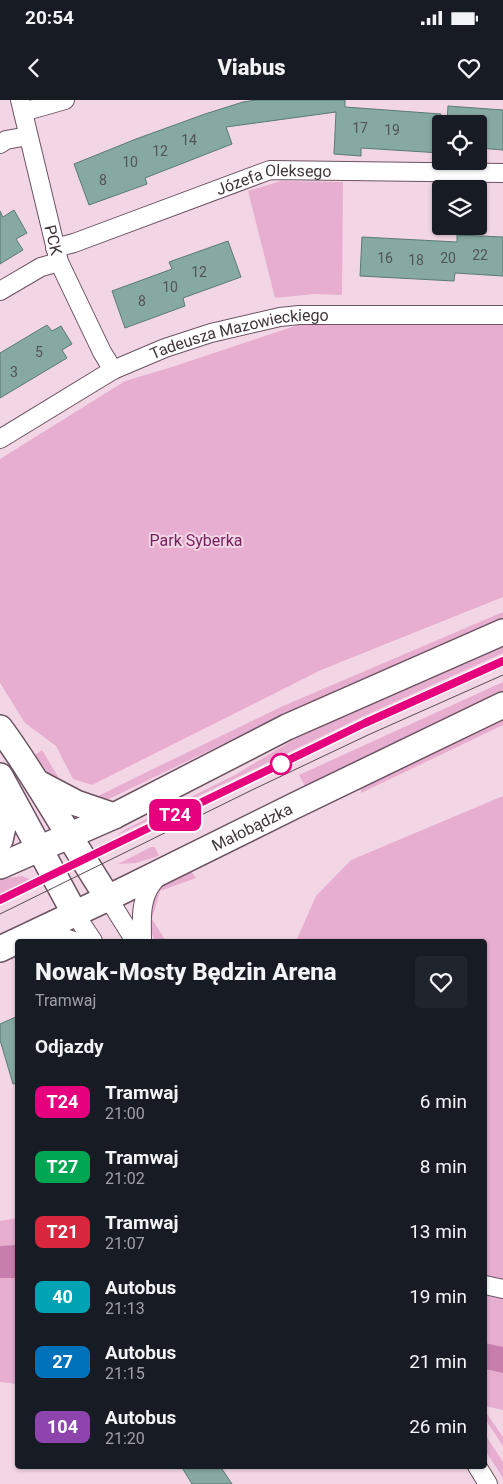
<!DOCTYPE html>
<html lang="pl">
<meta charset="utf-8">
<style>
body{margin:0;font-family:Roboto,sans-serif;background:#20242c;color:#f1f3f6;height:100vh;display:flex;flex-direction:column;font-size:19px;white-space:nowrap}
*{box-sizing:border-box;margin:0}
p{font-size:16px;color:#9ea1a6}
.icon{flex:none;width:28px;height:28px;fill:none;stroke:currentColor;stroke-width:2;stroke-linecap:round;stroke-linejoin:round}
.map{position:relative;flex:1;overflow:hidden}
.side{position:absolute;left:15px;top:839px;width:472px;height:530px;display:flex;flex-direction:column;background:#171b24;border-radius:5px;box-shadow:0 1px 4px #0004}
.side>*{flex:none}
.badge{padding:0 10px;border-radius:8px;font-size:18px;line-height:32px}
.controls{position:absolute;left:432px;top:15px;display:grid;gap:10px}
.controls a{display:grid;place-items:center;width:55px;height:55px;border-radius:5px;background:#171b24;box-shadow:0 1px 4px #0004;font-size:25px}
.map>.badge{position:absolute;translate:-50% -50%;box-shadow:0 0 0 2px #fff}
h2{padding:0 20px;font-size:19px;line-height:45px}
.round{display:grid;place-items:center;flex:none;width:52px;height:52px;border-radius:5px;background:#20242c}
.overview{display:flex;align-items:center;justify-content:space-between;height:85px;padding:0 20px}
h1{font-size:24px;font-weight:800;line-height:38px}
ul{padding:0;list-style:none}
li{display:flex;align-items:center;gap:15px;height:65px;padding:0 20px}
li div{flex:1}
li b{display:block;font-size:19px}
li em{font-style:normal}
li .badge{min-width:55px;font-weight:700;text-align:center}
.status{display:flex;justify-content:space-between;align-items:center;height:35px;padding:0 25px;background:#171b24;direction:ltr}
.status svg{height:14px;fill:currentColor}
header{display:flex;justify-content:space-between;align-items:center;height:65px;padding:0 20px;background:#171b24;font-size:22px;font-weight:800}
.map>svg:first-child{display:block}
.green{fill:#e7aed0}
.water{fill:#c87eac}
.building{fill:#86a9a4;stroke:#597a76}
.lines{fill:none;stroke-linecap:round;stroke-linejoin:round}
.street-casing{stroke:#6b5361;stroke-width:20}
.secondary-casing{stroke:#6b5361;stroke-width:28}
.street{stroke:#fff;stroke-width:18}
.secondary{stroke:#fff;stroke-width:25}
.tram{stroke:#584b52;stroke-width:1}
.line-casing{stroke:#fff;stroke-width:11}
.line{stroke:#e6007e;stroke-width:8}
.stop-dot{fill:#fff;stroke:#e6007e;stroke-width:2.5}
.labels{text-anchor:middle;dominant-baseline:central;stroke-width:4;stroke-linejoin:round;paint-order:stroke}
.number-label{font-size:14px;fill:#525356}
.street-label{font-size:16px;fill:#41363c;stroke:#f3d6e6}
.park-label{font-size:16px;fill:#751d5a;stroke:#f3d6e6}
</style>
<div class="status"><b>20:54</b><svg viewBox="0 0 49 12"><path d="M0 12V9h3v3zM5 12V6h3v6zM10 12V3h3v9zM15 12V0h3v12zM26 1h20v11H26zM47 4h2v5h-2z"/></svg></div>
<header><svg class="icon" aria-label="back" viewBox="0 0 24 24"><path d="M15 5l-7 7 7 7"/></svg>Viabus<svg class="icon" aria-label="heart" viewBox="0 0 24 24"><path d="M12 20l-8-8c-3-5 5-10 8-4 3-6 11-1 8 4z"/></svg></header>
<div class="map">
<svg width="503" height="1384" viewBox="0 0 503 1384">
<rect width="100%" height="100%" fill="#f3d6e6"/>
<path class="green" d="M 281,81 L 343,82 L 342,195 L 314,194 L 275,198 L 248,91 Z
M 298,225 L 503,225 L 503,497 L 321,570 L 92,685 L 73,679 L 56,646 L 25,623 L 0,583 L 0,359 L 125,281 L 172,267 Z
M 503,512 L 503,520 L 287,613 L 109,699 C 68,708 57,684 35,655 L 42,650 L 66,690 L 92,699 L 153,669 L 283,606 Z
M 503,545 L 503,553 L 360,618 L 116,736 L 126,729 L 233,676 L 313,628 L 425,579 L 426,581 L 431,579 L 430,576 Z
M 503,582 L 503,591 L 305,686 L 299,675 Z
M 503,617 L 503,625 L 361,693 L 361,688 L 376,677 Z
M 503,696 L 503,1310 L 485,1306 L 485,841 L 296,841 L 316,796 L 351,760 Z
M 151,747 L 155,747 L 159,756 L 136,763 L 118,764 Z
M 189,769 L 196,778 L 160,791 L 152,819 L 166,841 L 155,841 L 148,825 L 154,796 L 164,782 Z
M 22,776 L 30,779 L 0,794 L 0,779 Z
M 17,1118 L 17,1284 L 0,1282 L 0,1121 Z
M 485,1311 L 503,1337 L 503,1346 L 485,1319 Z
M 486,1336 L 503,1362 L 503,1378 L 485,1350 L 485,1337 Z"/>
<path class="water" d="M 17,1145 L 17,1178 L 0,1178 L 0,1146 Z
M 485,1243 L 503,1247 L 503,1273 L 485,1269 Z"/>
<path class="building" d="M 256,0 L 345,0 L 345,7 L 441,14 L 441,53 L 361,48 L 361,56 L 334,54 L 336,12 L 226,27 L 232,44 L 145,78 L 147,84 L 89,105 L 74,64 L 136,39 L 205,14 L 243,2 Z
M 448,6 L 503,10 L 503,50 L 479,48 L 479,24 L 447,24 Z
M 14,110 L 27,133 L 16,139 L 23,150 L 0,164 L 0,111 L 3,117 Z
M 457,135 L 503,137 L 503,176 L 455,173 L 454,181 L 360,176 L 362,137 L 457,142 Z
M 228,141 L 241,177 L 183,198 L 185,206 L 125,228 L 112,191 L 172,169 L 169,162 Z
M 47,225 L 52,231 L 61,226 L 72,244 L 62,250 L 67,258 L 0,298 L 0,253 Z
M 18,916 L 18,983 L 13,984 L 0,940 L 0,924 Z
M 181,1366 L 220,1366 L 232,1384 L 192,1384 Z"/>
<g class="lines">
<g class="street-casing">
<g id="street">
<path id="s1" d="M 20,0 L 59,162 L 102,252 L 113,270"/>
<path d="M 23,12 L 65,0"/>
<path d="M 0,44 L 6,40 L 28,36"/>
<path id="s2" d="M 55,148 L 74,143 L 270,70 L 503,73"/>
<path d="M 0,191 L 41,167 L 59,162"/>
<path id="s3" d="M 0,339 L 113,270 L 165,248 L 211,233 L 280,217 L 299,215 L 503,215"/>
<path d="M 108,798 L 135,841"/>
<path d="M 75,814 L 93,841"/>
<path d="M 29,838 L 65,838 L 74,841"/>
<path d="M 142,841 C 142,824 140,806 148,790 C 151,784 156,779 159,774"/>
<path d="M 485,1185 L 503,1189"/>
<path d="M 477,1366 L 488,1384"/>
</g>
</g>
<g class="secondary-casing">
<g id="secondary">
<path d="M 0,628 C 40,682 71,742 108,798"/>
<path d="M 0,676 L 75,814"/>
<path d="M 38,683 L 76,703 L 114,716"/>
<path d="M 0,740 L 10,697"/>
<path d="M 0,766 L 114,716 L 287,627 L 503,532"/>
<path id="s4" d="M 0,849 L 108,798 L 296,705 L 503,605"/>
</g>
</g>
<use href="#street" class="street"/>
<use href="#secondary" class="secondary"/>
<path class="tram" d="M 0,800 L 365,623 L 503,561
M 0,814 L 252,690 L 368,635 L 503,575"/>
</g>
<g class="lines">
<g class="line-casing">
<path id="line" d="M 0,800 L 365,623 L 503,561"/>
</g>
<use href="#line" class="line"/>
</g>
<circle class="stop-dot" cx="281" cy="664" r="10"/>
<g class="labels">
<g class="number-label">
<text x="360" y="28">17</text>
<text x="392" y="30">19</text>
<text x="189" y="40">14</text>
<text x="160" y="51">12</text>
<text x="130" y="62">10</text>
<text x="103" y="80">8</text>
<text x="480" y="155">22</text>
<text x="385" y="158">16</text>
<text x="448" y="158">20</text>
<text x="416" y="160">18</text>
<text x="199" y="172">12</text>
<text x="170" y="187">10</text>
<text x="142" y="201">8</text>
<text x="39" y="252">5</text>
<text x="14" y="272">3</text>
</g>
<g class="street-label">
<text stroke="none"><textPath href="#s2" startOffset="231">Józefa Oleksego</textPath></text>
<text stroke="none"><textPath href="#s1" startOffset="144">PCK</textPath></text>
<text stroke="none"><textPath href="#s3" startOffset="265">Tadeusza Mazowieckiego</textPath></text>
<text stroke="none"><textPath href="#s4" startOffset="280">Małobądzka</textPath></text>
</g>
<g class="park-label">
<text x="196" y="440">Park Syberka</text>
</g>
</g>
</svg>
<div class="controls">
<a><svg class="icon" aria-label="locate" viewBox="0 0 24 24"><circle cx="12" cy="12" r="6"/><path d="M12 2v4M12 18v4M2 12h4M18 12h4"/></svg></a>
<a><svg class="icon" aria-label="layers" viewBox="0 0 24 24"><path d="M12 4l9 5-9 5-9-5zM3 14l9 5 9-5"/></svg></a>
</div>
<b class="badge" style="left:175px;top:715px;background:#e6007e;color:#fff">T24</b>
<section class="side">
<div class="overview"><div><h1>Nowak-Mosty Będzin Arena</h1><p>Tramwaj</p></div><a class="round"><svg class="icon" aria-label="heart" viewBox="0 0 24 24"><path d="M12 20l-8-8c-3-5 5-10 8-4 3-6 11-1 8 4z"/></svg></a></div>
<h2>Odjazdy</h2>
<ul>
<li><span class="badge" style="background:#e6007e;color:#fff">T24</span><div><b>Tramwaj</b><p>21:00</p></div><em>6 min</em></li>
<li><span class="badge" style="background:#00a651;color:#fff">T27</span><div><b>Tramwaj</b><p>21:02</p></div><em>8 min</em></li>
<li><span class="badge" style="background:#d7263d;color:#fff">T21</span><div><b>Tramwaj</b><p>21:07</p></div><em>13 min</em></li>
<li><span class="badge" style="background:#00a3b4;color:#fff">40</span><div><b>Autobus</b><p>21:13</p></div><em>19 min</em></li>
<li><span class="badge" style="background:#0072bc;color:#fff">27</span><div><b>Autobus</b><p>21:15</p></div><em>21 min</em></li>
<li><span class="badge" style="background:#8e44ad;color:#fff">104</span><div><b>Autobus</b><p>21:20</p></div><em>26 min</em></li>
</ul>
</section>
</div>
